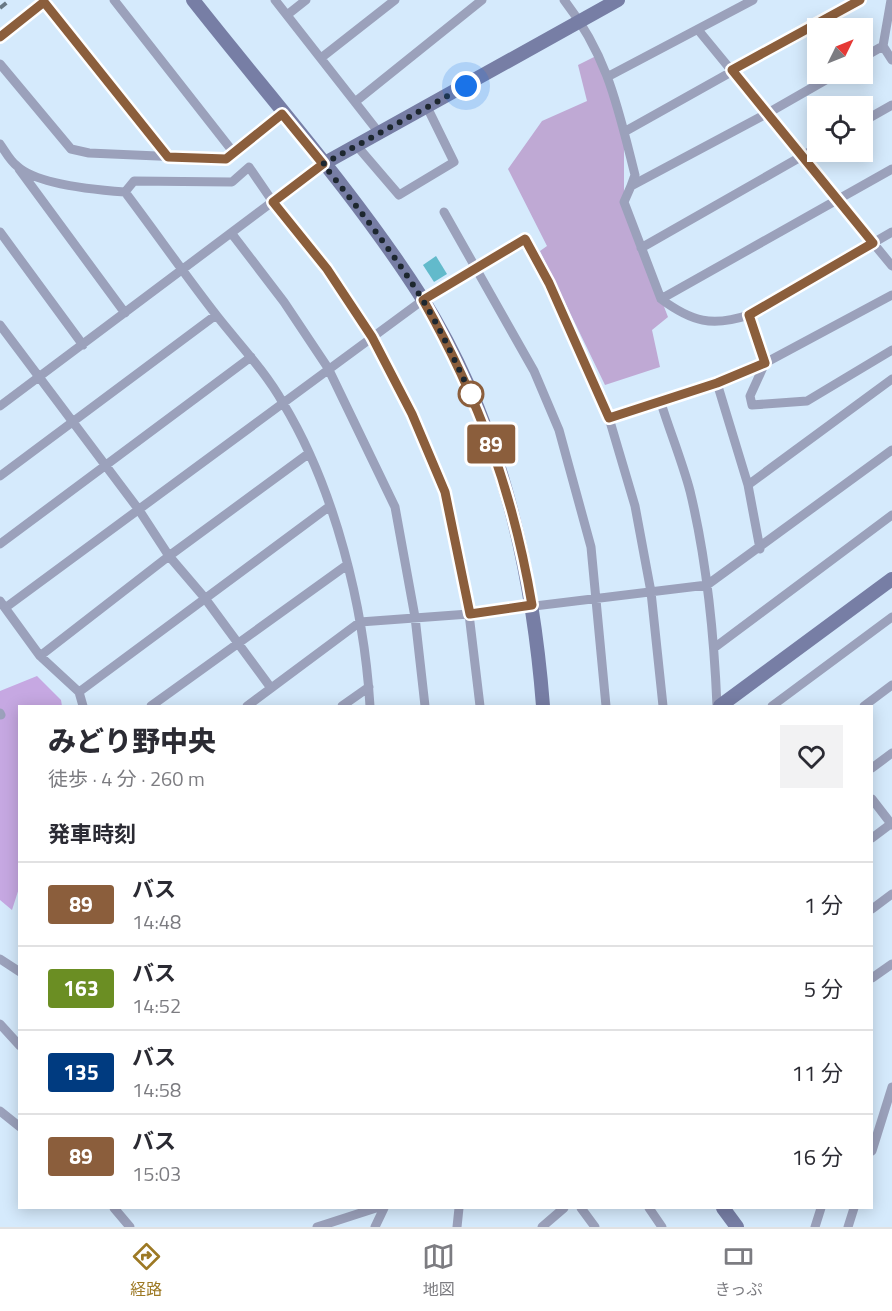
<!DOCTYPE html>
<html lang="ja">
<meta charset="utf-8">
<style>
body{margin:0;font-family:"Titillium Web","Noto Sans JP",sans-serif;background:#f2f2f3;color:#2b2b33;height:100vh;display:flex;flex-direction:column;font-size:22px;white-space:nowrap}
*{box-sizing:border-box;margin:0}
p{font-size:20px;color:#7c7c81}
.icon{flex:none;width:33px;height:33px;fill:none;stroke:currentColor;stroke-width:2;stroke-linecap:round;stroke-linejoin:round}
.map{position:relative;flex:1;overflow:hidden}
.drawer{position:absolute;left:18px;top:705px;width:855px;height:504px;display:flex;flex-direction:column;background:#fff;border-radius:0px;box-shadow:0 3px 15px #0003}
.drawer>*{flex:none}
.badge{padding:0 12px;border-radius:4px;font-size:21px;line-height:39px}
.needle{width:39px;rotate:47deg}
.fabs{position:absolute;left:807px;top:18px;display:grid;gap:12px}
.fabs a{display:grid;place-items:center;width:66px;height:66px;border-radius:0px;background:#fff;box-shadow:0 3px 15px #0003;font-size:30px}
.you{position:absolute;width:30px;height:30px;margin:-15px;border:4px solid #fff;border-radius:50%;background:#1a73e8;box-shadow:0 0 0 9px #1a73e833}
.map>.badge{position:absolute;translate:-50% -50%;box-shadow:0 0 0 3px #fff}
h2{padding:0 30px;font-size:22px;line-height:54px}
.round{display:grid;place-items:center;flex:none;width:63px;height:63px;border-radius:0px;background:#f2f2f3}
.headline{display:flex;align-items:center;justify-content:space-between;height:102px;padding:0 30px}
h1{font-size:28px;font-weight:800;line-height:45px}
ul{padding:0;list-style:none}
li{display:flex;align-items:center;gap:18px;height:84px;padding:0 30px;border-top:2px solid #e1e1e2}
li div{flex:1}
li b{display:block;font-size:22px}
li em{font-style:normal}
li .badge{min-width:66px;font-weight:700;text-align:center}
.tabs{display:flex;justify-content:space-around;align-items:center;height:84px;border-top:2px solid #e1e1e2;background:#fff;font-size:16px;color:#7c7c81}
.tabs a{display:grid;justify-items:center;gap:3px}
.tabs .selected{color:#9d7924}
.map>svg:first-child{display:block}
.green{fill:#bfa9d4}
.forest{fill:#c6a8e2}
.building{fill:#62bacb}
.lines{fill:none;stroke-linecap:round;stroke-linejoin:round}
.street{stroke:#9ba1bb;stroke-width:9}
.secondary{stroke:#777ea5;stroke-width:14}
.rail{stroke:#697884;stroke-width:4;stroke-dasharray:8 8;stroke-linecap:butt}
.line-casing{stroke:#fff;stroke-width:14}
.line{stroke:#8b5e3c;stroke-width:9}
.walk{stroke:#1d272f;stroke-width:6;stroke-dasharray:0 10.8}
.stop-dot{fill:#fff;stroke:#8b5e3c;stroke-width:3}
</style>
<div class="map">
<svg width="892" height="1227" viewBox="0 0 892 1227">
<rect width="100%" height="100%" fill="#d5eafc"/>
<path class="green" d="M 596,56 L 624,132 L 624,202 L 668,317 L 652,330 L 660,367 L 605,385 L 540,251 L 547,246 L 508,169 L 542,121 L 587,101 L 578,65 Z"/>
<path class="forest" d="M 37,676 L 61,700 L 62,706 L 20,706 L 20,885 L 12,910 L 0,900 L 0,691 Z"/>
<path class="building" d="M 436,256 L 447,274 L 434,282 L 423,265 Z"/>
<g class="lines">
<path class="street" d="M 275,0 L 380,134
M 564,0 C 608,56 618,108 635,175 L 631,186 L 768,113 L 836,74
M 891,0 L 883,46 L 892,60
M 44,2 L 168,157
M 287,15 L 306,0
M 699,31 L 892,266
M 0,37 L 47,0
M 321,58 L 395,0
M 862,58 L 883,46
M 0,64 L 71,149 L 89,153 L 226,159 L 234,153 L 114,0
M 609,76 L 753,0
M 355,102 L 482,0
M 862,122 L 892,105
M 624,132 L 860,0
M 0,144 C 5,151 10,161 17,166 C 37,185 97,190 125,192 L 134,181 L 232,182 L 249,167 L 273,202 L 327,269 L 372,337 L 413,414 L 445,492 L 469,614 L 480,706
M 357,146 L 399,195 L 454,162 L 427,107
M 234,153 L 282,114
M 19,169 L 125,313
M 631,186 L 624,202 L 661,299 L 892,169
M 125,192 C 156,233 185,275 217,316 C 239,344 265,371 283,403 C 335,489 364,607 370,706
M 444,212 L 534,371 L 559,430 L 591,547 L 606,706
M 0,232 L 83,345
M 892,232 L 749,315 L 765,363 L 750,396 L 752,405 L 807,401 L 892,350
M 232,234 L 284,302 L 328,368 L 395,507 L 415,617 L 425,706
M 641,248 L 818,147
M 661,299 C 692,322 712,327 749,315
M 0,325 L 139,510 L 169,556 L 204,597 L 271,688
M 717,383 L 748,485 L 760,549
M 661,403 C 670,432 682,461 690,491 C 707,561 714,634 717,706
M 0,406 L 323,164
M 609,418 L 635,506 L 651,592 L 663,706
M 0,476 L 216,315
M 748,485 L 892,379
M 0,544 L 251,357
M 0,601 L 40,656 L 79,692 L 83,706
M 5,608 L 423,300 L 525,239 L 549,283 L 609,418 L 717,383 L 765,363 L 892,295
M 714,648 L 892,515
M 40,656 L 169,556 L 308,454
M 79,692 L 330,506
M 151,706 L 347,565
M 247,706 L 360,622 L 469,614 L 707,585 L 892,450
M 342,706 L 369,687
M 772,706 L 892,617
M 864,706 L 892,685
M 0,713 L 1,715
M 872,768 L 892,753
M 872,799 L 892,825
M 872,838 L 892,823
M 872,909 L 892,894
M 0,959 L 20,972
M 872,978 L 892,964
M 0,1024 L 20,1046
M 0,1111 L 20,1127
M 872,1151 L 892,1087
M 114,1208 L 130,1227
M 581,1208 L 595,1227
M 649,1208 L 662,1227
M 317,1227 L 376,1208
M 375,1227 L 384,1208
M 457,1227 L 459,1208
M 542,1227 L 564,1208
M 815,1227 L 821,1208
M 848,1227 L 854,1208"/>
<path class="secondary" d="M 193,0 C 270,98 355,193 422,298 C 499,421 532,564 543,706
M 323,164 L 618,0
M 720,706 L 892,579
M 723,1208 L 737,1227"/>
<path class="rail" d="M 0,8 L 10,0"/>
</g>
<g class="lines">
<g class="line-casing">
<path id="line" d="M 0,37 L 44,2 L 168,157 L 226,159 L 282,114 L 323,164 L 273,202 L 327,269 L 372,337 L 412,414 L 445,492 L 470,614 L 532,605 C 513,492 479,399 423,300 L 525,239 L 549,283 L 609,418 L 717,383 L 765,363 L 749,315 L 873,243 L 732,70 L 860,0"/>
</g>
<use href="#line" class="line"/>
<path class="walk" d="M 466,86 L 323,164 C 358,208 393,252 422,299 C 441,329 455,362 471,394"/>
</g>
<circle class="stop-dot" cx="471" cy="394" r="12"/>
</svg>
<div class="fabs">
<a><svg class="needle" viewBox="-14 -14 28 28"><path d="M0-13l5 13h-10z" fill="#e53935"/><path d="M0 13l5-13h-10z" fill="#7c7c81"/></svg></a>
<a><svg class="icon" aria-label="locate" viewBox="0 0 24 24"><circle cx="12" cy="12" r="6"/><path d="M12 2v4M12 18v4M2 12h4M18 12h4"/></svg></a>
</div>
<div class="you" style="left:466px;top:86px"></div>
<b class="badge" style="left:491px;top:444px;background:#8b5e3c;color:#fff">89</b>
<section class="drawer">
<div class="headline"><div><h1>みどり野中央</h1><p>徒歩 · 4 分 · 260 m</p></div><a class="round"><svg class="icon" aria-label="heart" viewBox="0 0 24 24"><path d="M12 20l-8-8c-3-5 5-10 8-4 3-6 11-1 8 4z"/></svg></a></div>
<h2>発車時刻</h2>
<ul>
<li><span class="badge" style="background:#8b5e3c;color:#fff">89</span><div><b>バス</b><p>14:48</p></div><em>1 分</em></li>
<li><span class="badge" style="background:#6b8e23;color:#fff">163</span><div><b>バス</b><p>14:52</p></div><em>5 分</em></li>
<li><span class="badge" style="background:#003b80;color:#fff">135</span><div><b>バス</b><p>14:58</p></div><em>11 分</em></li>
<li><span class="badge" style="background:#8b5e3c;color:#fff">89</span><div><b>バス</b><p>15:03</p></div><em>16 分</em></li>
</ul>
</section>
</div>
<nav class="tabs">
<a class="selected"><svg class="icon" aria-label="directions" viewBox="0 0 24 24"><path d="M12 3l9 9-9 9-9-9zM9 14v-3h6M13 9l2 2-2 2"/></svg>経路</a>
<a><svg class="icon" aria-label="map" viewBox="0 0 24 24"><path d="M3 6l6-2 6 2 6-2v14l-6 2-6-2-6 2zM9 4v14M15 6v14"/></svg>地図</a>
<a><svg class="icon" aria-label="tickets" viewBox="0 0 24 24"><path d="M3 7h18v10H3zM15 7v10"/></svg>きっぷ</a>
</nav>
